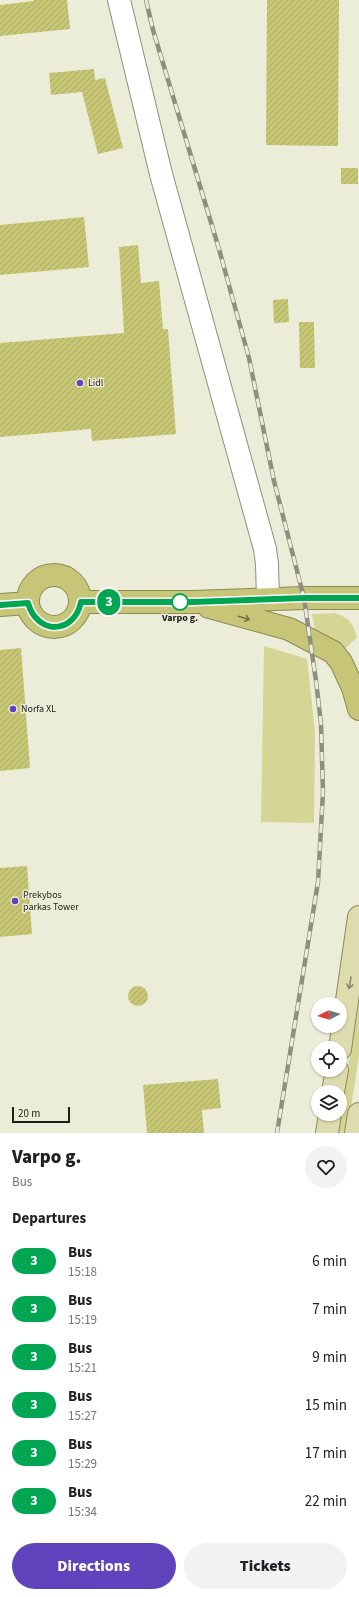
<!DOCTYPE html>
<style>
body{margin:0;font-family:"Source Sans 3",sans-serif;background:#f2f2f2;color:#202124;height:100vh;display:flex;flex-direction:column;font-size:15px;white-space:nowrap}
*{box-sizing:border-box;margin:0}
p{font-size:13px;color:#757577}
.icon{flex:none;width:22px;height:22px;fill:none;stroke:currentColor;stroke-width:2;stroke-linecap:round;stroke-linejoin:round}
.map{position:relative;height:1133px;overflow:hidden}
.panel{display:flex;flex-direction:column;background:#fff;flex:1}
.panel>*{flex:none}
.badge{padding:0 8px;border-radius:13px;font-size:14px;line-height:26px}
.needle{width:26px;rotate:265deg}
.controls{position:absolute;left:311px;top:997px;display:grid;gap:8px}
.controls a{display:grid;place-items:center;width:36px;height:36px;border-radius:50%;background:#fff;box-shadow:0 1px 3px #0004;font-size:20px}
.scale{position:absolute;left:12px;bottom:10px;width:58px;box-sizing:border-box;padding-left:4px;border:2px solid #1f1f18;border-top:0;font-size:11px;line-height:14px;white-space:nowrap;color:#1f1f18;-webkit-text-stroke:3px #ecedd8;paint-order:stroke}
.map>.badge{position:absolute;translate:-50% -50%;box-shadow:0 0 0 2px #fff}
h2{padding:0 12px;font-size:15px;line-height:36px}
.round{display:grid;place-items:center;flex:none;width:42px;height:42px;border-radius:21px;background:#f2f2f2}
.head{display:flex;align-items:center;justify-content:space-between;height:68px;padding:0 12px}
h1{font-size:19px;font-weight:800;line-height:30px}
.action{display:flex;gap:8px;margin-top:auto;padding:8px 12px}
.action a{flex:1;height:46px;border-radius:24px;background:#5f44bd;color:#fff;font-size:16px;font-weight:800;line-height:46px;text-align:center}
.action a+a{background:#f2f2f2;color:#202124}
ul{padding:0;list-style:none}
li{display:flex;align-items:center;gap:12px;height:48px;padding:0 12px}
li div{flex:1}
li b{display:block;font-size:15px}
li em{font-style:normal}
li .badge{min-width:44px;font-weight:700;text-align:center}
.map>svg:first-child{display:block}
.grass{fill:#d5d595}
.building{fill:url(#building-hatch)}
.lines{fill:none;stroke-linecap:round;stroke-linejoin:round}
.minor-casing{stroke:#8e8f7c;stroke-width:24}
.major-casing{stroke:#8c8b56;stroke-width:24}
.highway-casing{stroke:#8c8b56;stroke-width:24}
.minor{stroke:#fff;stroke-width:22}
.major{stroke:#dddcae;stroke-width:22}
.highway{stroke:#c6c578;stroke-width:22}
.rail-casing{stroke:#8e8f80;stroke-width:4.5}
.rail{stroke:#ecedd8;stroke-width:3;stroke-dasharray:9;stroke-linecap:butt}
.oneway{stroke:#727248}
.oneway2{stroke:#88876a}
.line-casing{stroke:#fff;stroke-width:9}
.line{stroke:#00a651;stroke-width:6}
.poi-dot{fill:#5f44bd;stroke:#ecedd8;stroke-width:1.5}
.stop-dot{fill:#fff;stroke:#00a651;stroke-width:2}
.labels{text-anchor:middle;dominant-baseline:central;stroke-width:3;stroke-linejoin:round;paint-order:stroke}
.poi-label{font-size:10px;fill:#1f1f18;stroke:#ecedd8;text-anchor:start}
.stop-label{font-size:10px;font-weight:bold;fill:#1f1f18;stroke:#ecedd8}
</style>
<div class="map">
<svg width="359" height="1133" viewBox="0 0 359 1133">
<defs>
<pattern id="building-hatch" width="6" height="6" patternUnits="userSpaceOnUse"><rect width="6" height="6" fill="#c7c674"/><path d="M-1 1l2-2M0 6l6-6M5 7l2-2" fill="none" stroke="#aaaa64"/></pattern>
</defs>
<rect width="100%" height="100%" fill="#ecedd8"/>
<path class="grass" d="M 335,613 C 349,618 353,623 357,637 L 343,651 L 315,631 L 312,614 Z
M 264,646 L 307,659 L 315,731 L 314,823 L 261,822 Z
M 359,999 L 359,1055 L 347,1133 L 338,1133 Z"/>
<path class="building" d="M 34,0 L 67,0 L 70,29 L 0,36 L 0,5 L 34,1 Z
M 267,0 L 339,0 L 338,146 L 266,145 Z
M 94,69 L 95,80 L 105,78 L 123,148 L 98,154 L 82,92 L 51,95 L 49,73 Z
M 341,168 L 358,168 L 358,184 L 341,184 Z
M 84,217 L 89,267 L 0,275 L 0,225 Z
M 138,245 L 141,283 L 159,281 L 163,329 L 168,329 L 176,434 L 92,441 L 91,429 L 0,437 L 0,343 L 124,333 L 119,247 Z
M 288,299 L 289,322 L 274,323 L 273,300 Z
M 299,322 L 314,322 L 315,368 L 300,368 Z
M 21,648 L 30,768 L 0,771 L 0,650 Z
M 27,866 L 32,934 L 0,937 L 0,868 Z
M128 996a10 10 0 1 1 20 0a10 10 0 1 1-20 0Z
M 218,1079 L 221,1108 L 202,1110 L 204,1133 L 147,1133 L 143,1085 Z"/>
<g class="lines">
<g class="minor-casing">
<path id="minor" d="M 119,0 L 161,174 L 265,549 L 267,564 L 268,599"/>
</g>
<g class="major-casing">
<path id="major" d="M 340,1049 L 359,917
M 333,1092 L 337,1070
M 327,1133 L 330,1114
M 356,1133 L 359,1114"/>
</g>
<g class="highway-casing">
<path id="highway" d="M28 601a26 26 0 1 1 52 0a26 26 0 1 1-52 0Z
M 81,602 L 193,602 L 304,598 L 359,598
M 0,605 L 28,603
M 209,607 L 289,629 L 333,652 L 341,662 L 353,688 L 359,709"/>
</g>
<use href="#minor" class="minor"/>
<use href="#major" class="major"/>
<use href="#highway" class="highway"/>
<g class="rail-casing">
<path id="rail" d="M 146,0 L 153,30 L 219,249 L 249,358 L 274,481 L 304,598 L 316,681 L 321,724 L 323,792 L 318,882 L 277,1133"/>
</g>
<use href="#rail" class="rail"/>
</g>
<defs><path id="oneway-shaft" d="M-6 0H5M1.5-3L5.5 0L1.5 3" fill="none" stroke-width="1.6" stroke-linecap="round" stroke-linejoin="round"/></defs>
<use class="oneway" href="#oneway-shaft" transform="translate(244 618) rotate(17)"/>
<use class="oneway2" href="#oneway-shaft" transform="translate(350 983) rotate(99)"/>
<g class="lines">
<g class="line-casing">
<path id="line" d="M 0,605 L 28,603 C 37,635 74,635 81,602 L 193,602 L 304,598 L 359,598"/>
</g>
<use href="#line" class="line"/>
</g>
<g class="poi-dot">
<circle cx="80" cy="383" r="4"/>
<circle cx="13" cy="709" r="4"/>
<circle cx="15" cy="901" r="4"/>
</g>
<circle class="stop-dot" cx="180" cy="602" r="8"/>
<g class="labels">
<g class="poi-label">
<text x="88" y="383">Lidl</text>
<text x="21" y="709">Norfa XL</text>
<text x="23" y="895">Prekybos<tspan x="23" dy="12">parkas Tower</tspan></text>
</g>
<g class="stop-label">
<text x="180" y="618">Varpo g.</text>
</g>
</g>
</svg>
<div class="controls">
<a><svg class="needle" viewBox="-14 -14 28 28"><path d="M0-13l5 13h-10z" fill="#e53935"/><path d="M0 13l5-13h-10z" fill="#757577"/></svg></a>
<a><svg class="icon" aria-label="locate" viewBox="0 0 24 24"><circle cx="12" cy="12" r="6"/><path d="M12 2v4M12 18v4M2 12h4M18 12h4"/></svg></a>
<a><svg class="icon" aria-label="layers" viewBox="0 0 24 24"><path d="M12 4l9 5-9 5-9-5zM3 14l9 5 9-5"/></svg></a>
</div>
<div class="scale">20 m</div>
<b class="badge" style="left:109px;top:602px;background:#00a651;color:#fff">3</b>
</div>
<section class="panel">
<div class="head"><div><h1>Varpo g.</h1><p>Bus</p></div><a class="round"><svg class="icon" aria-label="heart" viewBox="0 0 24 24"><path d="M12 20l-8-8c-3-5 5-10 8-4 3-6 11-1 8 4z"/></svg></a></div>
<h2>Departures</h2>
<ul>
<li><span class="badge" style="background:#00a651;color:#fff">3</span><div><b>Bus</b><p>15:18</p></div><em>6 min</em></li>
<li><span class="badge" style="background:#00a651;color:#fff">3</span><div><b>Bus</b><p>15:19</p></div><em>7 min</em></li>
<li><span class="badge" style="background:#00a651;color:#fff">3</span><div><b>Bus</b><p>15:21</p></div><em>9 min</em></li>
<li><span class="badge" style="background:#00a651;color:#fff">3</span><div><b>Bus</b><p>15:27</p></div><em>15 min</em></li>
<li><span class="badge" style="background:#00a651;color:#fff">3</span><div><b>Bus</b><p>15:29</p></div><em>17 min</em></li>
<li><span class="badge" style="background:#00a651;color:#fff">3</span><div><b>Bus</b><p>15:34</p></div><em>22 min</em></li>
</ul>
<div class="action"><a>Directions</a><a>Tickets</a></div>
</section>
